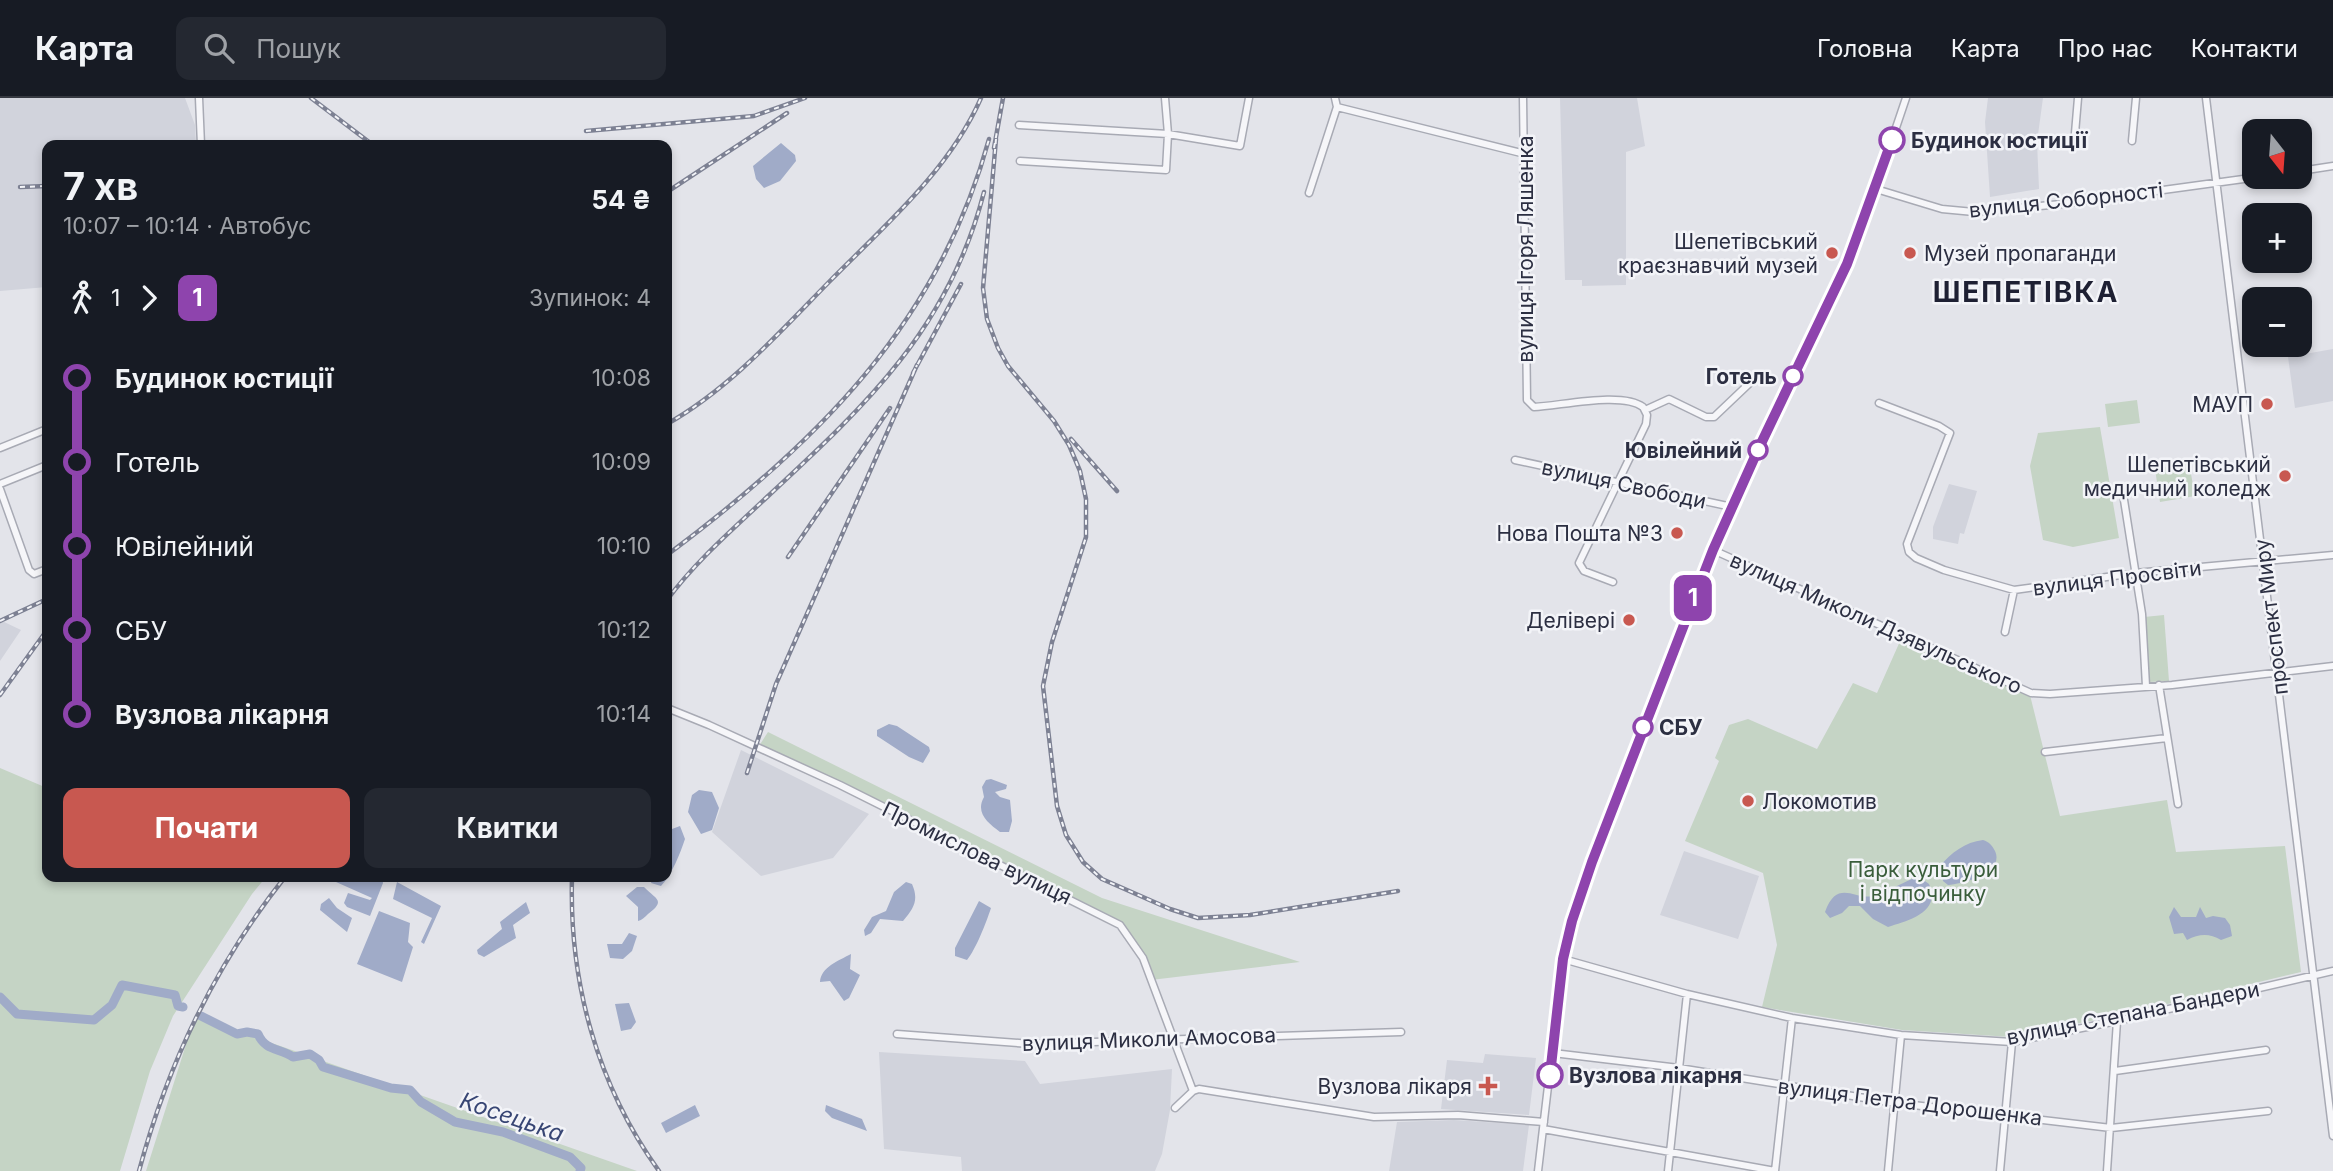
<!DOCTYPE html>
<html lang="uk">
<meta charset="utf-8">
<style>
body{margin:0;font-family:Inter,sans-serif;background:#242831;color:#f1f3f6;height:100vh;display:flex;flex-direction:column;font-size:26px;white-space:nowrap}
*{box-sizing:border-box;margin:0}
p{font-size:23px;color:#9ea1a6}
.icon{flex:none;width:38px;height:38px;fill:none;stroke:currentColor;stroke-width:2;stroke-linecap:round;stroke-linejoin:round}
.map{position:relative;flex:1;overflow:hidden}
.side{position:absolute;left:42px;top:42px;width:630px;height:742px;display:flex;flex-direction:column;background:#171b24;border-radius:14px;box-shadow:0 4px 10px #0003}
.side>*{flex:none}
.badge{padding:0 14px;border-radius:10px;font-size:24px;line-height:46px}
.needle{width:46px;rotate:163deg}
.fabs{position:absolute;left:2242px;top:21px;display:grid;gap:14px}
.fabs a{display:grid;place-items:center;width:70px;height:70px;border-radius:14px;background:#171b24;box-shadow:0 4px 10px #0003;font-size:35px}
.map>.badge{position:absolute;translate:-50% -50%;box-shadow:0 0 0 4px #fff}
.legs{display:flex;align-items:center;gap:10px;height:77px;padding:0 21px;font-size:23px}
.legs p{margin-inline-start:auto}
.summary{display:flex;align-items:center;justify-content:space-between;height:119px;padding:0 21px}
h1{font-size:38px;font-weight:700;line-height:52px}
.cta{display:flex;gap:14px;margin-top:auto;padding:14px 21px}
.cta a{flex:1;height:80px;border-radius:14px;background:#c85850;color:#fff;font-size:28px;font-weight:700;line-height:80px;text-align:center}
.cta a+a{background:#242831;color:#f1f3f6}
ul{padding:0 21px;list-style:none}
li{display:flex;align-items:center;gap:24px;height:84px;font-size:26px}
li i{display:grid;place-items:center;width:10px;height:100%;margin:0 9px;background:currentColor}
li i::after{content:'';width:18px;height:18px;margin:-9px;border:5px solid;border-radius:50%;background:#171b24}
li p{margin-inline-start:auto}
li:first-child i{background:linear-gradient(#0000 50%,currentColor 0)}
li:last-child i{background:linear-gradient(currentColor 50%,#0000 0)}
header{display:flex;align-items:center;gap:42px;box-sizing:border-box;height:98px;padding:0 35px;background:#171b24;border-bottom:2px solid #363941}
header strong{font-size:33px}
nav{display:flex;gap:38px;margin-inline-start:auto;font-size:24px}
.search{width:490px;height:63px;background:#242831;display:flex;align-items:center;gap:18px;box-sizing:border-box;padding:0 24px;border-radius:14px;color:#9ea1a6;font-size:26px}
.map>svg:first-child{display:block}
.built{fill:#d1d3dc}
.green{fill:#c5d4c5}
.water{fill:#a0abc8}
.lines{fill:none;stroke-linecap:round;stroke-linejoin:round}
.river{stroke:#a0abc8;stroke-width:9}
.street-casing{stroke:#a8aab4;stroke-width:9}
.street{stroke:#f6f6f9;stroke-width:6}
.rail-casing{stroke:#7d8193;stroke-width:4.5}
.rail{stroke:#f3f4f8;stroke-width:2;stroke-dasharray:5;stroke-linecap:butt}
.line-1-casing{stroke:#fff;stroke-width:16}
.line-1{stroke:#8e44ad;stroke-width:10}
.stop-1-dot{fill:#fff;stroke:#8e44ad;stroke-width:3.5}
.poi-dot{fill:#c85850;stroke:#f3f4f8;stroke-width:2.5}
.labels{text-anchor:middle;dominant-baseline:central;stroke-width:5;stroke-linejoin:round;paint-order:stroke}
.stop-label{font-size:21px;font-weight:bold;fill:#2c2f42;stroke:#f3f4f8;text-anchor:start}
.street-label{font-size:21px;fill:#2c2f42;stroke:#f3f4f8}
.poi-label{font-size:21px;fill:#2c2f42;stroke:#f3f4f8;text-anchor:end}
.park-label{font-size:21px;fill:#3a5d3b;stroke:#f3f4f8}
.water-label{font-size:23px;font-style:italic;fill:#384674;stroke:#f3f4f8}
.district-label{font-size:28px;font-weight:bold;letter-spacing:2px;fill:#1e2033;stroke:#f3f4f8}
</style>
<header>
<strong>Карта</strong>
<div class="search"><svg class="icon" aria-label="search" viewBox="0 0 24 24"><circle cx="10" cy="10" r="6"/><path d="M15 15l6 6"/></svg>Пошук</div>
<nav><a>Головна</a><a>Карта</a><a>Про нас</a><a>Контакти</a></nav>
</header>
<div class="map">
<svg width="2333" height="1073" viewBox="0 0 2333 1073">
<rect width="100%" height="100%" fill="#e3e4ea"/>
<path class="built" d="M 0,0 L 185,0 L 195,27 L 196,47 L 47,47 L 47,189 L 0,193 Z
M 1560,0 L 1637,0 L 1645,48 L 1626,54 L 1626,187 L 1582,188 L 1582,182 L 1565,182 Z
M 1988,0 L 2043,0 L 2037,44 L 2039,91 L 1990,99 L 1985,24 Z
M 2333,251 L 2333,303 L 2295,310 L 2288,259 Z
M 1949,386 L 1977,393 L 1964,436 L 1960,435 L 1958,446 L 1933,441 L 1933,429 Z
M 0,522 L 21,532 L 0,563 Z
M 741,652 L 869,716 L 833,760 L 761,778 L 712,734 Z
M 1684,753 L 1759,778 L 1738,841 L 1660,817 Z
M 879,954 L 1025,963 L 1040,986 L 1172,971 L 1170,1012 L 1162,1056 L 1155,1073 L 962,1073 L 961,1059 L 884,1051 Z
M 1485,956 L 1536,960 L 1529,1017 L 1441,1011 L 1447,962 L 1483,965 Z
M 1454,1022 L 1529,1027 L 1523,1073 L 1389,1073 L 1397,1024 Z"/>
<path class="green" d="M 2137,302 L 2140,325 L 2108,329 L 2105,306 Z
M 2100,329 L 2119,440 L 2073,449 L 2043,442 L 2030,368 L 2038,335 Z
M 2189,365 L 2195,398 L 2160,404 L 2155,371 Z
M 2164,517 L 2169,583 L 2149,584 L 2147,581 L 2144,519 Z
M 1901,541 L 2030,597 L 2060,718 L 2167,702 L 2176,754 L 2285,748 L 2301,874 L 2130,915 L 2011,939 L 1902,932 L 1762,909 L 1777,847 L 1763,775 L 1685,743 L 1719,663 L 1715,660 L 1729,627 L 1748,621 L 1817,651 L 1853,585 L 1877,595 Z
M 768,634 L 1102,800 L 1300,864 L 1151,882 L 1143,860 L 1120,827 L 759,648 Z
M 0,670 L 47,690 L 47,779 L 266,779 L 252,796 L 173,918 L 150,973 L 120,1073 L 0,1073 Z
M 195,918 L 637,1073 L 146,1073 Z"/>
<path class="water" d="M 781,45 L 795,57 L 796,63 L 780,83 L 764,90 L 756,81 L 753,68 Z
M 889,626 L 897,628 L 929,649 L 930,653 L 923,665 L 909,659 L 877,638 L 877,632 Z
M 991,681 L 1007,687 L 1006,691 L 995,694 L 1000,699 L 1010,702 L 1012,723 L 1009,734 L 1000,734 C 988,725 975,715 984,699 L 982,689 L 986,682 Z
M 699,692 L 712,694 L 719,710 L 712,732 L 701,736 L 688,714 L 692,697 Z
M 680,728 L 685,741 C 680,756 672,776 661,788 L 651,785 L 653,779 L 667,779 L 667,743 L 672,731 Z
M 1983,742 C 1989,744 1992,747 1995,753 C 2005,775 1963,786 1948,787 L 1943,783 L 1940,768 C 1951,755 1965,744 1983,742 Z
M 1918,778 L 1929,786 C 1942,814 1908,823 1888,829 L 1873,821 L 1860,808 L 1849,808 L 1842,815 L 1830,820 L 1825,814 C 1837,780 1855,802 1872,798 C 1877,798 1916,779 1918,778 Z
M 332,779 L 382,779 L 383,785 L 370,818 L 347,809 L 344,805 L 348,795 L 370,802 L 372,800 L 336,784 Z
M 397,784 L 441,808 L 424,846 L 421,844 L 432,820 L 393,801 Z
M 906,784 L 912,786 C 919,802 914,810 903,823 L 880,821 L 871,835 L 865,838 L 864,832 L 872,819 L 886,813 L 894,794 Z
M 637,789 L 644,789 C 655,801 667,802 648,816 C 645,819 642,822 638,823 L 638,809 L 626,798 Z
M 329,800 L 337,810 L 352,820 L 347,834 L 320,812 L 321,806 Z
M 979,803 L 991,810 C 986,825 976,851 967,862 L 955,858 L 955,850 Z
M 526,804 L 530,815 L 513,827 L 516,840 L 484,859 L 478,856 L 477,852 L 502,831 L 500,824 Z
M 2174,809 L 2181,819 L 2196,819 L 2200,809 L 2206,820 L 2213,818 L 2225,820 L 2230,827 L 2232,838 L 2221,842 C 2209,835 2199,836 2187,842 L 2183,835 L 2174,836 L 2169,819 Z
M 379,813 L 410,825 L 408,844 L 413,849 L 402,884 L 357,866 Z
M 629,835 L 637,838 L 632,853 L 623,861 L 610,860 L 607,846 L 622,846 Z
M 851,856 L 850,871 L 860,877 L 849,900 L 844,903 L 830,883 L 820,884 C 821,869 838,863 851,856 Z
M 629,905 L 636,924 L 631,931 L 621,933 L 615,906 Z
M 695,1007 L 700,1018 L 666,1035 L 661,1025 Z
M 826,1007 L 862,1021 L 867,1033 L 832,1020 L 825,1013 Z"/>
<g class="lines">
<path class="river" d="M 0,899 L 17,916 L 94,922 L 112,907 L 122,887 L 175,897 L 178,908 L 183,909
M 201,918 L 237,936 L 247,934 L 258,936 C 265,953 280,950 293,959 L 310,956 L 319,962 L 323,969 L 391,990 L 410,992 L 421,1004 L 455,1024 L 503,1034 L 570,1059 L 581,1070 L 580,1073"/>
<g class="street-casing">
<path id="street" d="M 199,0 L 201,47
M 1523,0 L 1527,302 L 1534,309 C 1560,308 1622,293 1643,309 L 1647,317 L 1646,326 L 1579,465 L 1584,473 L 1613,484
M 2206,0 L 2333,1038
M 1337,9 L 1525,56
M 1019,27 L 1168,36 L 1240,48 L 1249,0
M 2132,43 L 2136,0
M 2074,47 L 2078,0
M 1020,63 L 1166,72 L 1168,36 L 1165,0
M 2300,73 L 2333,68
M 1876,91 L 1942,111 L 1974,114 L 2061,106 L 2258,79
M 1309,95 L 1337,9 L 1335,0
M 1879,305 L 1939,328 L 1950,335 L 1907,446 L 1909,454 L 1916,460 L 1944,472 L 2014,492 L 2135,475 L 2333,457
M 1645,312 L 1669,301 L 1706,319 L 1714,319 L 1754,281
M 0,350 L 47,331
M 1515,362 L 1732,409
M 0,386 L 47,367
M 0,391 L 29,472 L 34,476 L 47,471
M 2124,402 L 2142,516 L 2146,588
M 1713,452 L 2031,595 L 2050,596 L 2172,587 L 2333,568
M 2005,534 L 2014,492
M 2159,587 L 2178,706
M 667,610 L 709,627 L 840,687 L 1120,827 L 1143,860 L 1193,993
M 2045,654 L 2167,640
M 1563,861 L 1687,896 L 1792,920 L 1901,937 L 2012,944 L 2117,923 L 2333,873
M 897,936 L 1031,946 L 1401,934
M 1553,955 L 1679,970 L 1896,1005 L 2111,1030 L 2268,1013
M 2115,973 L 2266,952
M 1175,1010 L 1193,993 L 1199,991 L 1374,1019 L 1458,1017 L 1544,1024
M 1543,1031 L 1775,1073
M 1538,1073 L 1563,861 L 1572,823 L 1592,764 L 1713,452 L 1857,145 L 1906,0
M 1668,1073 L 1687,896
M 1775,1073 L 1792,920
M 1888,1073 L 1901,937
M 2000,1073 L 2012,944
M 2107,1073 L 2117,923"/>
</g>
<use href="#street" class="street"/>
<g class="rail-casing">
<path id="rail" d="M 311,0 L 373,47
M 586,33 L 754,18 L 805,0
M 996,41 L 983,190 L 987,221 L 998,250 L 1008,268 L 1054,323 L 1069,347 L 1080,373 L 1086,401 L 1086,439 L 1052,544 L 1043,588 L 1057,708 L 1066,737 L 1083,764 L 1102,781 L 1170,811 L 1198,820 L 1250,817 L 1398,793
M 994,50 L 1003,0
M 20,89 L 47,88
M 667,94 L 787,15
M 913,275 L 961,186
M 667,326 C 729,291 778,236 828,185 C 882,130 949,73 981,0
M 1071,341 L 1117,393
M 667,457 C 816,346 939,225 989,41
M 788,459 L 890,310
M 667,502 C 695,464 732,432 766,400 C 865,308 949,231 984,94
M 0,523 L 47,501
M 0,597 L 47,532
M 747,675 L 776,586 L 917,267
M 572,779 C 569,884 597,987 659,1073
M 139,1073 C 168,965 215,867 285,779"/>
</g>
<use href="#rail" class="rail"/>
</g>
<g class="lines">
<g class="line-1-casing">
<path id="line-1" d="M 1550,977 L 1563,861 L 1572,823 L 1592,764 L 1713,452 L 1757,354 L 1847,166 L 1892,42"/>
</g>
<use href="#line-1" class="line-1"/>
</g>
<g class="stop-1-dot">
<circle cx="1892" cy="42" r="12"/>
<circle cx="1793" cy="278" r="9"/>
<circle cx="1758" cy="352" r="9"/>
<circle cx="1643" cy="629" r="9"/>
<circle cx="1550" cy="977" r="12"/>
</g>
<g class="poi-dot">
<circle cx="1832" cy="155" r="7"/>
<circle cx="1910" cy="155" r="7"/>
<circle cx="2267" cy="306" r="7"/>
<circle cx="2285" cy="378" r="7"/>
<circle cx="1677" cy="435" r="7"/>
<circle cx="1629" cy="522" r="7"/>
<circle cx="1748" cy="703" r="7"/>
<path d="M1484.5 977.5h7v7h7v7h-7v7h-7v-7h-7v-7h7z"/>
</g>
<g class="labels">
<g class="stop-label">
<text x="1911" y="42">Будинок юстиції</text>
<text x="1777" y="278" text-anchor="end">Готель</text>
<text x="1742" y="352" text-anchor="end">Ювілейний</text>
<text x="1659" y="629">СБУ</text>
<text x="1569" y="977">Вузлова лікарня</text>
</g>
<g class="street-label">
<text transform="translate(2066 102) rotate(-6)">вулиця Соборності</text>
<text transform="translate(1525 151) rotate(-90)">вулиця Ігоря Ляшенка</text>
<text transform="translate(1624 386) rotate(12)">вулиця Свободи</text>
<text transform="translate(2117 480) rotate(-7)">вулиця Просвіти</text>
<text transform="translate(2271 519) rotate(-97)">проспект Миру</text>
<text transform="translate(1876 525) rotate(24)">вулиця Миколи Дзявульського</text>
<text transform="translate(977 755) rotate(26)">Промислова вулиця</text>
<text transform="translate(2133 915) rotate(-11)">вулиця Степана Бандери</text>
<text transform="translate(1149 941) rotate(-2)">вулиця Миколи Амосова</text>
<text transform="translate(1910 1004) rotate(7)">вулиця Петра Дорошенка</text>
</g>
<g class="poi-label">
<text x="1818" y="143">Шепетівський<tspan x="1818" dy="24">краєзнавчий музей</tspan></text>
<text x="1924" y="155" text-anchor="start">Музей пропаганди</text>
<text x="2253" y="306">МАУП</text>
<text x="2271" y="366">Шепетівський<tspan x="2271" dy="24">медичний коледж</tspan></text>
<text x="1663" y="435">Нова Пошта №3</text>
<text x="1615" y="522">Делівері</text>
<text x="1762" y="703" text-anchor="start">Локомотив</text>
<text x="1472" y="988">Вузлова лікаря</text>
</g>
<g class="park-label">
<text x="1923" y="771">Парк культури<tspan x="1923" dy="24">і відпочинку</tspan></text>
</g>
<g class="water-label">
<text transform="translate(512 1019) rotate(19)">Косецька</text>
</g>
<g class="district-label">
<text x="2026" y="194">ШЕПЕТІВКА</text>
</g>
</g>
</svg>
<div class="fabs">
<a><svg class="needle" viewBox="-14 -14 28 28"><path d="M0-13l5 13h-10z" fill="#e53935"/><path d="M0 13l5-13h-10z" fill="#9ea1a6"/></svg></a>
<a>+</a>
<a>−</a>
</div>
<b class="badge" style="left:1693px;top:500px;background:#8e44ad;color:#fff">1</b>
<section class="side">
<div class="summary"><div><h1>7 хв</h1><p>10:07 – 10:14 · Автобус</p></div><b>54 ₴</b></div>
<div class="legs"><svg class="icon" aria-label="walk" viewBox="0 0 24 24"><circle cx="13" cy="4" r="2"/><path d="M13 8l-2 6 4 7M11 14l-3 7M7 12l3-4h3l4 4"/></svg>1<svg class="icon" aria-label="forward" viewBox="0 0 24 24"><path d="M9 5l7 7-7 7"/></svg><b class="badge" style="background:#8e44ad;color:#fff">1</b><p>Зупинок: 4</p></div>
<ul>
<li><i style="color:#8e44ad"></i><b>Будинок юстиції</b><p>10:08</p></li>
<li><i style="color:#8e44ad"></i><span>Готель</span><p>10:09</p></li>
<li><i style="color:#8e44ad"></i><span>Ювілейний</span><p>10:10</p></li>
<li><i style="color:#8e44ad"></i><span>СБУ</span><p>10:12</p></li>
<li><i style="color:#8e44ad"></i><b>Вузлова лікарня</b><p>10:14</p></li>
</ul>
<div class="cta"><a>Почати</a><a>Квитки</a></div>
</section>
</div>
